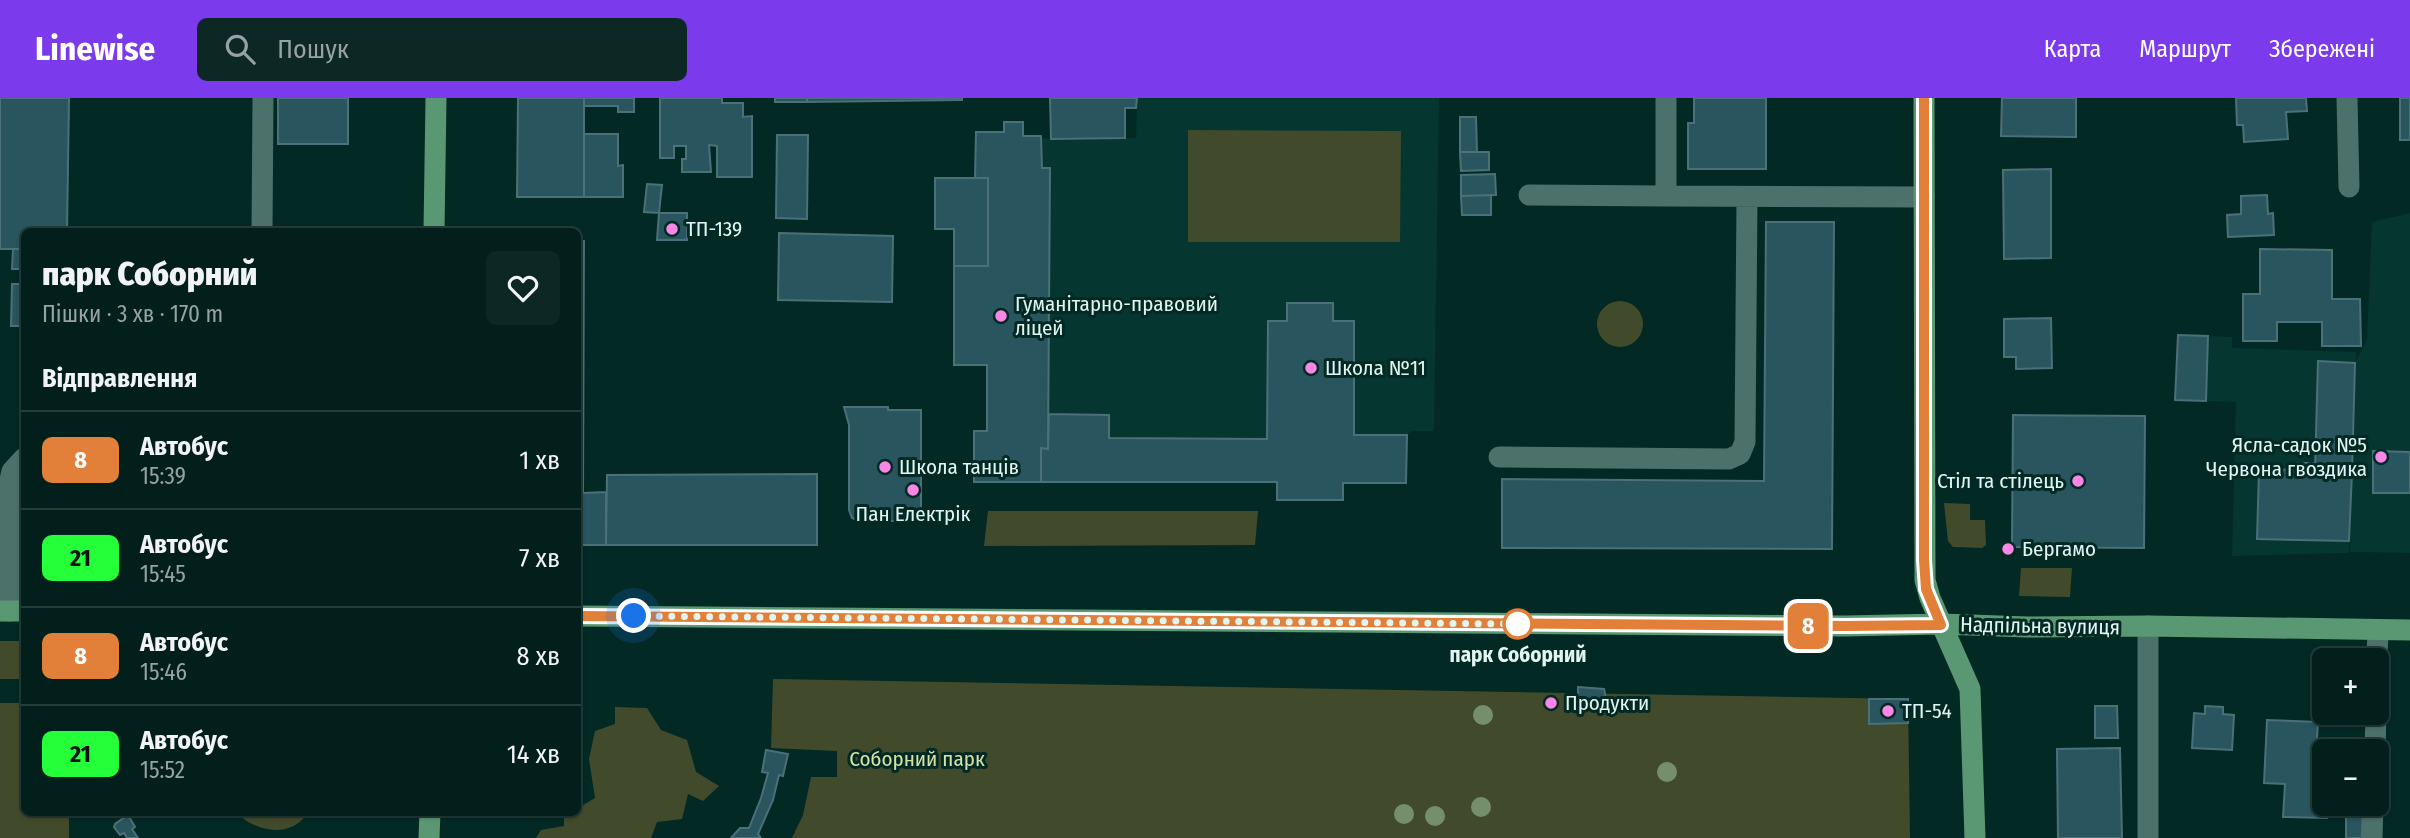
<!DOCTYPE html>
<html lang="uk">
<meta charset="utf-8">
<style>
body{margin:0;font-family:"Fira Sans Condensed",sans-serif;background:#0c2724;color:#f1f3f6;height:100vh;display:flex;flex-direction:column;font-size:26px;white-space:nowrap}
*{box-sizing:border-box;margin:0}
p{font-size:23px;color:#96a2a3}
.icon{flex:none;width:38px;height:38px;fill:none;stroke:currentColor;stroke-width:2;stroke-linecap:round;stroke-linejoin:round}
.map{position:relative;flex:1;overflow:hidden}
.sheet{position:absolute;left:21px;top:130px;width:560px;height:588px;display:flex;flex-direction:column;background:#021f1b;border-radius:10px;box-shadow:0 2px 5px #0004,0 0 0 2px #233d3a}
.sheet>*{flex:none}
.badge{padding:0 14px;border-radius:10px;font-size:24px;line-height:46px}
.fabs{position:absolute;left:2312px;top:550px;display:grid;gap:14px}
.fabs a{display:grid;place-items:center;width:77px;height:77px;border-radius:10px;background:#021f1b;box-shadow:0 2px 5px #0004,0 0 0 2px #233d3a;font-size:35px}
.you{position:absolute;width:35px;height:35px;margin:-18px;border:5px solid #fff;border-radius:50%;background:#1a73e8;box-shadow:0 0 0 10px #1a73e833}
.map>.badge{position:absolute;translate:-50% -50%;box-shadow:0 0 0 4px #fff}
h2{padding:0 21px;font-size:26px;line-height:63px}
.round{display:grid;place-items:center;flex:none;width:74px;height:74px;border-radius:10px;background:#0c2724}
.headline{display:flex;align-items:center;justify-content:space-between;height:119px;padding:0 21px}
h1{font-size:33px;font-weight:800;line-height:52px}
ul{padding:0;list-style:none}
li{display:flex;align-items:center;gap:21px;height:98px;padding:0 21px;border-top:2px solid #233d3a}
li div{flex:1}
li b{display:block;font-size:26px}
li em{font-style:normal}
li .badge{min-width:77px;font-weight:700;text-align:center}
header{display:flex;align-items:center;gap:42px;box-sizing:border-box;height:98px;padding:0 35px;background:#7c3aed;color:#fff}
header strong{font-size:33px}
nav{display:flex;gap:38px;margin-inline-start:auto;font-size:24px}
.search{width:490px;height:63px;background:#0c2724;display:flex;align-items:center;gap:18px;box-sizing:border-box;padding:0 24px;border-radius:10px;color:#96a2a3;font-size:26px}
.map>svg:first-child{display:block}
.built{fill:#053630}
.green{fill:#424a2c}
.building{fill:#29555e;stroke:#4b7078;stroke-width:2}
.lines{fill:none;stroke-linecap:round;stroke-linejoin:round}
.minor{stroke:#4c716a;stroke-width:21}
.major{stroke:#5a9873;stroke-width:21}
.tree{fill:#758f6c}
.line-casing{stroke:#fff;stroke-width:16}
.line{stroke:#e27f38;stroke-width:10}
.walk{stroke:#e2f6f1;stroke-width:7;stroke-dasharray:0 12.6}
.poi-dot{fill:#fa87e6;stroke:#032924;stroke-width:2.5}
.stop-dot{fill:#fff;stroke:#e27f38;stroke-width:3.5}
.labels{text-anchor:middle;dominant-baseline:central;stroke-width:6;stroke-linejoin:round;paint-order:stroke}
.poi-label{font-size:21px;fill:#e2f6f1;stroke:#032924;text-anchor:start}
.street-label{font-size:21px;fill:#e2f6f1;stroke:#032924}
.stop-label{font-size:21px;font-weight:bold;fill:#e2f6f1;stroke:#032924}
.park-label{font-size:21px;fill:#d3e3a7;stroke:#032924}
</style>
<header>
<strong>Linewise</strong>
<div class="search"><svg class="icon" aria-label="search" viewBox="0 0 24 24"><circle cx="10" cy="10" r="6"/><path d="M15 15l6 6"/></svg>Пошук</div>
<nav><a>Карта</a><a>Маршрут</a><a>Збережені</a></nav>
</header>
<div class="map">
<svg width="2410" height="740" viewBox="0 0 2410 740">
<rect width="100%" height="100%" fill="#032924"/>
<path class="built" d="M 1137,0 L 1439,0 L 1434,333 L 1411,333 L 1407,337 L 1406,385 L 1343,385 L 1343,402 L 1277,402 L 1277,384 L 974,384 L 974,333 L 987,333 L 987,268 L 954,267 L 954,131 L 935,131 L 935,80 L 975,80 L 976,34 L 1004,34 L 1004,24 L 1023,24 L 1024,38 L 1051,41 L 1136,40 Z
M 2410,115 L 2410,455 L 2350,454 L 2351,396 L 2349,455 L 2232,458 L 2236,304 L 2175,302 L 2178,237 L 2232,239 L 2232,250 L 2356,254 L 2356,263 L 2367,242 L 2372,124 Z"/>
<path class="green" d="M 1188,32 L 1401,33 L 1400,144 L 1188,144 Z
M1597 226a23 23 0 1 1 46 0a23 23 0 1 1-46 0Z
M 1944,405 L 1970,406 L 1970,422 L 1985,422 L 1986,447 L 1982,450 L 1953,449 L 1948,443 Z
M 988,413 L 1258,413 L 1255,447 L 984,448 Z
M 2021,470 L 2072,470 L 2070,499 L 2019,498 Z
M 0,543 L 24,543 L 24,581 L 0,581 Z
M 773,581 L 1908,601 L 1910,740 L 792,740 L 803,717 L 811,679 L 837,679 L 837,653 L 771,650 Z
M 0,605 L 24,605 L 24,714 L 69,714 L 69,740 L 0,740 Z
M 615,609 L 647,610 L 661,632 L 687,642 L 696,674 L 719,688 L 703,703 L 688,696 L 682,721 L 657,724 L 651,740 L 536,740 L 541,732 L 564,728 L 564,719 L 571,714 L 578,714 L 578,710 L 595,700 L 589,661 L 595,633 L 615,626 Z
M 235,714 L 309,714 C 291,740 259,736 235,714 Z"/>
<path class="building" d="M 0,0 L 69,0 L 67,133 L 24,133 L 24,151 L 0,151 Z
M 278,0 L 348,0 L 348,46 L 278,46 Z
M 518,0 L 584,0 L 584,99 L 517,99 Z
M 584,0 L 634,0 L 634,14 L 618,14 L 618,8 L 584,8 Z
M 660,0 L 722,0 L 722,5 L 743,5 L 743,19 L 752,18 L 752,79 L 717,79 L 717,48 L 709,47 L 711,74 L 682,74 L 682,61 L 686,61 L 686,48 L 674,48 L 674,60 L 660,60 Z
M 775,0 L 807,0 L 807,4 L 775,4 Z
M 807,0 L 962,0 L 962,2 L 807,4 Z
M 1050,0 L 1137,0 L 1136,10 L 1125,10 L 1125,40 L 1051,41 Z
M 1694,0 L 1766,0 L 1766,71 L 1688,71 L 1688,25 L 1694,25 Z
M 2002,0 L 2076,0 L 2076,39 L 2001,38 Z
M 2236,0 L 2306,0 L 2307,13 L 2286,14 L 2288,41 L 2244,44 L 2243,27 L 2237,27 Z
M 2400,0 L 2410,0 L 2410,42 L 2400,42 Z
M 1460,19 L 1476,19 L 1477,54 L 1460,54 Z
M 1004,24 L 1023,24 L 1023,38 L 1041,38 L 1042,70 L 1050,70 L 1048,351 L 1041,350 L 1041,384 L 974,384 L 974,333 L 987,333 L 987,267 L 954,267 L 954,168 L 988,168 L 988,80 L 975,80 L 976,34 L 1004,34 Z
M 584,36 L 618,36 L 618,68 L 623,67 L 623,99 L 584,99 Z
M 777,37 L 808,37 L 807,121 L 776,120 Z
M 1460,54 L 1489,54 L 1489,72 L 1461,73 Z
M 2051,71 L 2051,160 L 2004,161 L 2003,72 Z
M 1495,76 L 1496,97 L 1461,98 L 1461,77 Z
M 935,80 L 988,80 L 988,168 L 954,168 L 954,131 L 935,131 Z
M 647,86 L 662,87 L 659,115 L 644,114 Z
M 1491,97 L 1491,117 L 1462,117 L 1461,98 Z
M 2267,97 L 2268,116 L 2273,115 L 2274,137 L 2228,139 L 2227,117 L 2241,116 L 2241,98 Z
M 659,115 L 687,115 L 687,142 L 657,142 Z
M 1766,124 L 1834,124 L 1832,451 L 1502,450 L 1502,381 L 1764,383 Z
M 779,135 L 893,138 L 892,204 L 778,202 Z
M 578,143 L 584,143 L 583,395 L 606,394 L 606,447 L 578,447 Z
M 13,151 L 24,151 L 24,171 L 12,171 Z
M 2260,151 L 2332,152 L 2332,201 L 2360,201 L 2361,248 L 2322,248 L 2322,224 L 2277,224 L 2277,243 L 2243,243 L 2243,196 L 2260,196 Z
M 12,186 L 24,186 L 24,228 L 11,228 Z
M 1287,205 L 1333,205 L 1333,223 L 1354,223 L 1354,337 L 1407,337 L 1406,385 L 1343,385 L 1343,402 L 1277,402 L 1277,384 L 1041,384 L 1041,350 L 1048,351 L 1049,316 L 1109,317 L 1109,340 L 1267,341 L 1268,223 L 1287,223 Z
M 2051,220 L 2052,270 L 2016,271 L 2016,259 L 2004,259 L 2004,221 Z
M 2178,237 L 2208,238 L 2206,303 L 2175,302 Z
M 2318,263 L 2355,265 L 2352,374 L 2315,373 Z
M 844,309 L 888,309 L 888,312 L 921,312 L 921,412 L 918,420 L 911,423 L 859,423 L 852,420 L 849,412 L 849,327 Z
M 2013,317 L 2145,318 L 2144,450 L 2012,449 Z
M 2373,353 L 2410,354 L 2410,395 L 2373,395 Z
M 2296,365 L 2315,365 L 2315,373 L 2352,374 L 2349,443 L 2257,441 L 2259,371 L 2296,372 Z
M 817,376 L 817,447 L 606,447 L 607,377 Z
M 1578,589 L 1604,591 L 1606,600 L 1600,605 L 1578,605 Z
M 1869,601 L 1908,601 L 1908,625 L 1869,626 Z
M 2095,608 L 2117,608 L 2118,640 L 2095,640 Z
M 2205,608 L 2223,609 L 2223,616 L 2234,617 L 2232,652 L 2192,650 L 2194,615 L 2205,616 Z
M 2267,622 L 2318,624 L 2317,641 L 2330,641 L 2330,653 L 2324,653 L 2324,705 L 2327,705 L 2327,720 L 2283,719 L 2285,686 L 2264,685 Z
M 2120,650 L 2122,740 L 2058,740 L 2057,651 Z
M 766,652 L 788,656 L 783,678 L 779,677 L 773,702 L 758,736 L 761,740 L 731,740 L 740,730 L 749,730 L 761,700 L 768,675 L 762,674 Z
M 2346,706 L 2363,707 L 2362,740 L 2346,740 Z
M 128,717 L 135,729 L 132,731 L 138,740 L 127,740 L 124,735 L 120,737 L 114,729 L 115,726 Z"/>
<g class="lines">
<path class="minor" d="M 1666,0 L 1666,98 L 1924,99
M 2347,0 L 2349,89
M 1529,97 L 1666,98
M 262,133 L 263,0
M 1499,359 L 1729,361 L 1740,356 L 1745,344 L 1747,99
M 9,513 L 10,382 L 12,373 L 24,360
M 2148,528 L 2148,740
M 2376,586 L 2378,532
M 2375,653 L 2376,614
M 2372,740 L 2373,705"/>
<path class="major" d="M 1924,0 L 1925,482 L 1930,500 L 1970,591 L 1975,740
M 434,133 L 436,0
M 0,513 L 24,513
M 578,518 L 1844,528 L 1941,526 L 2028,529 L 2148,528 L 2410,532
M 429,740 L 430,714"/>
</g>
<g class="tree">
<circle cx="1483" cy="617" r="10"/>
<circle cx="1667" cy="674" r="10"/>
<circle cx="1481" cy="709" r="10"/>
<circle cx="1404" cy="716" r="10"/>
<circle cx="1435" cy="718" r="10"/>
</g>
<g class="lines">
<g class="line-casing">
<path id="line" d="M 578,518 L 1844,528 L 1941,527 L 1926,491 L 1924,462 L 1924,0"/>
</g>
<use href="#line" class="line"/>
<path class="walk" d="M 634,518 L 1518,526"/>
</g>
<g class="poi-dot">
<circle cx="672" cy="131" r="7"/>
<circle cx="1001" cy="218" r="7"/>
<circle cx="1311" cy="270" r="7"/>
<circle cx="2381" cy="359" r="7"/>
<circle cx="885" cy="369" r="7"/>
<circle cx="2078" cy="383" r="7"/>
<circle cx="913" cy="392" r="7"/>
<circle cx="2008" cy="451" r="7"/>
<circle cx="1551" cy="605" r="7"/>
<circle cx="1888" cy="613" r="7"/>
</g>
<circle class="stop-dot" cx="1518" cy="526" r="14"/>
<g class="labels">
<g class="poi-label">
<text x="686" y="131">ТП-139</text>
<text x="1015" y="206">Гуманітарно-правовий<tspan x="1015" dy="24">ліцей</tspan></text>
<text x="1325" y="270">Школа №11</text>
<text x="2367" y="347" text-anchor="end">Ясла-садок №5<tspan x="2367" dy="24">Червона гвоздика</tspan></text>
<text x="899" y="369">Школа танців</text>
<text x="2064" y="383" text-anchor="end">Стіл та стілець</text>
<text x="913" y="416" text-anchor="middle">Пан Електрік</text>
<text x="2022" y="451">Бергамо</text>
<text x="1565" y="605">Продукти</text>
<text x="1902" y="613">ТП-54</text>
</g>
<g class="street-label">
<text transform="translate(2040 528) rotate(1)">Надпільна вулиця</text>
</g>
<g class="stop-label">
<text x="1518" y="557">парк Соборний</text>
</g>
<g class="park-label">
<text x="917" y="661">Соборний парк</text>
</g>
</g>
</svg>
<div class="fabs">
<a>+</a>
<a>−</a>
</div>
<div class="you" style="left:634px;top:518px"></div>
<b class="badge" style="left:1808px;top:528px;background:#e27f38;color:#fff">8</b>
<section class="sheet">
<div class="headline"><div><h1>парк Соборний</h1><p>Пішки · 3 хв · 170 m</p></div><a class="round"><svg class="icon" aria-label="heart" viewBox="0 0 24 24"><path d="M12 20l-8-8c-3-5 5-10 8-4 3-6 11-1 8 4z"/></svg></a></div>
<h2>Відправлення</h2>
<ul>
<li><span class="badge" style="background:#e27f38;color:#fff">8</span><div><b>Автобус</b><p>15:39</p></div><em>1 хв</em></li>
<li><span class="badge" style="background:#24ff3a;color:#111">21</span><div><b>Автобус</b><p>15:45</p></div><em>7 хв</em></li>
<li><span class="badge" style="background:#e27f38;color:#fff">8</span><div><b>Автобус</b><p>15:46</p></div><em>8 хв</em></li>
<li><span class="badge" style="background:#24ff3a;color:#111">21</span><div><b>Автобус</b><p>15:52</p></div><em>14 хв</em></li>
</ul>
</section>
</div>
